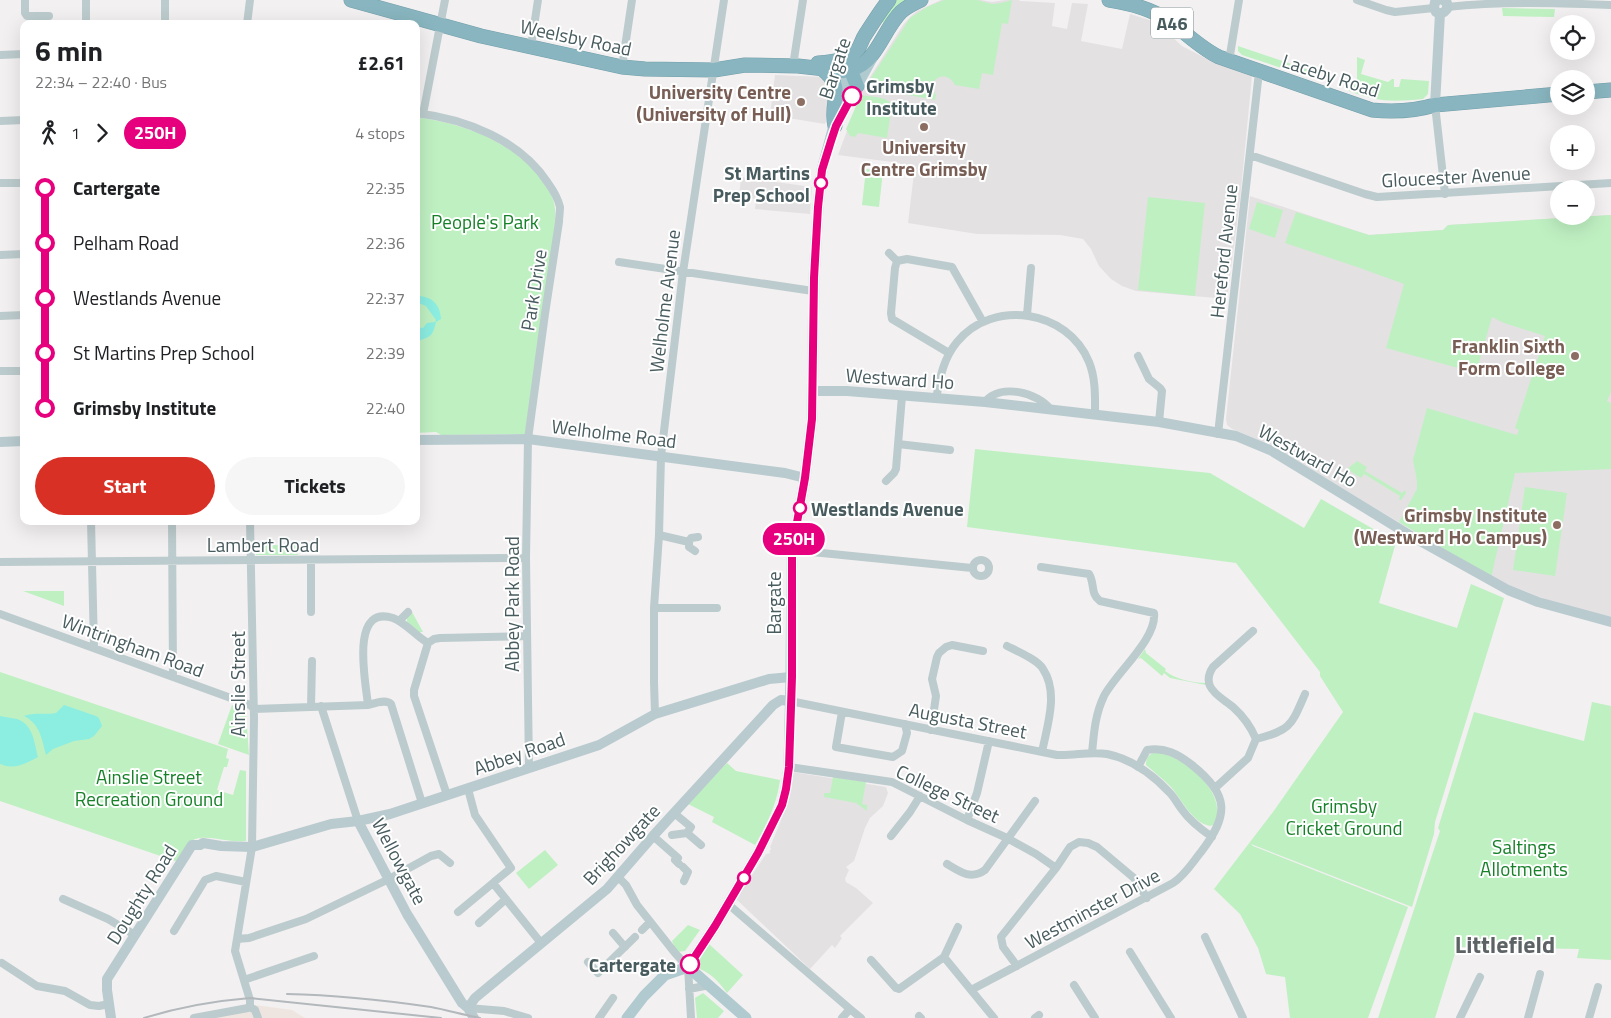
<!DOCTYPE html>
<meta charset="utf-8">
<style>
body{margin:0;font-family:"Titillium Web",sans-serif;background:#f6f6f6;color:#202124;height:100vh;display:flex;flex-direction:column;font-size:19px;white-space:nowrap}
*{box-sizing:border-box;margin:0}
p{font-size:16px;color:#757577}
.icon{flex:none;width:28px;height:28px;fill:none;stroke:currentColor;stroke-width:2;stroke-linecap:round;stroke-linejoin:round}
.map{position:relative;flex:1;overflow:hidden}
.details{position:absolute;left:20px;top:20px;width:400px;height:505px;display:flex;flex-direction:column;background:#fff;border-radius:10px;box-shadow:0 5px 20px #0002}
.details>*{flex:none}
.badge{padding:0 10px;border-radius:16px;font-size:18px;line-height:32px}
.controls{position:absolute;left:1550px;top:15px;display:grid;gap:10px}
.controls a{display:grid;place-items:center;width:45px;height:45px;border-radius:50%;background:#fff;box-shadow:0 5px 20px #0002;font-size:25px}
.map>.badge{position:absolute;translate:-50% -50%;box-shadow:0 0 0 2px #fff}
.legs{display:flex;align-items:center;gap:8px;height:55px;padding:0 15px;font-size:16px}
.legs p{margin-inline-start:auto}
.overview{display:flex;align-items:center;justify-content:space-between;height:85px;padding:0 15px}
h1{font-size:28px;font-weight:700;line-height:38px}
.primary-button{display:flex;gap:10px;margin-top:auto;padding:10px 15px}
.primary-button a{flex:1;height:58px;border-radius:30px;background:#d93025;color:#fff;font-size:20px;font-weight:700;line-height:58px;text-align:center}
.primary-button a+a{background:#f6f6f6;color:#202124}
ul{padding:0 15px;list-style:none}
li{display:flex;align-items:center;gap:18px;height:55px;font-size:19px}
li i{display:grid;place-items:center;width:8px;height:100%;margin:0 6px;background:currentColor}
li i::after{content:'';width:12px;height:12px;margin:-6px;border:4px solid;border-radius:50%;background:#fff}
li p{margin-inline-start:auto}
li:first-child i{background:linear-gradient(#0000 50%,currentColor 0)}
li:last-child i{background:linear-gradient(currentColor 50%,#0000 0)}
.map>svg:first-child{display:block}
.commercial{fill:#eee5e0}
.education{fill:#e4e1e3}
.green{fill:#bff0c2}
.water{fill:#8cede1}
.lines{fill:none;stroke-linecap:round;stroke-linejoin:round}
.highway-casing{stroke:#73a0ab;stroke-width:15}
.street{stroke:#bccbcd;stroke-width:8}
.secondary{stroke:#b9cbcf;stroke-width:10}
.primary{stroke:#b0cacf;stroke-width:11}
.highway{stroke:#88b5bf;stroke-width:14}
.rail{stroke:#b2b8bb;stroke-width:2}
.line-1-casing{stroke:#fff;stroke-width:11}
.line-1{stroke:#e6007e;stroke-width:8}
.stop-1-dot{fill:#fff;stroke:#e6007e;stroke-width:2.5}
.education-dot{fill:#8d6e63;stroke:#fff;stroke-width:2}
.labels{text-anchor:middle;dominant-baseline:central;stroke-width:4;stroke-linejoin:round;paint-order:stroke}
.shield{fill:#fff;stroke:#7f8c8e;stroke-width:1}
.shield-label{font-size:18px;font-weight:bold;fill:#485b5e}
.street-label{font-size:19px;fill:#485b5e;stroke:#fff}
.stop-label{font-size:19px;font-weight:bold;fill:#485b5e;stroke:#fff;text-anchor:start}
.education-label{font-size:19px;font-weight:bold;fill:#785e54;stroke:#fff;text-anchor:end}
.park-label{font-size:19px;fill:#178129;stroke:#fff}
.district-label{font-size:24px;font-weight:bold;fill:#5d6365;stroke:#fff}
</style>
<div class="map">
<svg width="1611" height="1018" viewBox="0 0 1611 1018">
<rect width="100%" height="100%" fill="#f3f0f1"/>
<path class="commercial" d="M 255,1005 L 292,1010 L 305,1018 L 187,1018 Z"/>
<path class="education" d="M 941,0 L 981,0 L 992,2 L 1005,0 L 1019,0 L 1020,1 L 1055,3 L 1052,26 L 1067,29 L 1072,3 L 1088,4 L 1081,41 L 1122,49 L 1130,14 L 1156,22 L 1182,46 L 1207,59 L 1252,76 L 1240,200 L 1227,299 L 1136,291 L 1122,286 L 1111,279 L 1099,266 L 1091,249 L 1083,239 L 1060,235 L 977,234 L 908,223 L 914,173 L 899,171 L 900,163 L 838,155 L 863,88 L 903,25 L 910,17 L 917,11 Z
M 775,75 L 823,77 L 834,95 L 825,124 L 770,115 Z
M 741,177 L 812,187 L 810,214 L 755,209 L 756,199 L 739,197 Z
M 1250,196 L 1369,235 L 1443,230 L 1448,225 L 1611,215 L 1611,617 L 1553,602 L 1491,578 L 1269,444 L 1232,429 L 1227,425 L 1226,419 Z
M 793,772 L 886,787 L 888,793 L 883,806 L 870,818 L 865,828 L 854,861 L 846,867 L 849,870 L 845,879 L 846,882 L 856,888 L 873,903 L 840,936 L 842,938 L 835,948 L 832,945 L 810,969 L 736,899 L 766,854 L 771,853 L 769,852 L 771,849 L 770,847 L 784,813 Z"/>
<path class="green" d="M 894,0 L 907,0 L 884,23 L 879,21 Z
M 944,0 L 977,0 L 992,4 L 1001,3 L 1012,0 L 1008,24 L 1002,23 L 993,75 L 982,73 L 979,89 L 955,85 C 946,68 926,79 936,95 L 935,100 L 865,87 L 910,18 L 927,7 Z
M 1502,8 L 1555,9 L 1554,17 L 1503,16 Z
M 1238,46 L 1309,70 L 1303,75 L 1242,55 L 1238,51 Z
M 1357,57 L 1365,60 L 1361,74 L 1388,82 L 1392,79 L 1394,79 L 1394,87 L 1399,87 L 1401,79 L 1429,81 L 1428,94 L 1423,99 C 1392,102 1378,102 1349,91 L 1349,82 L 1357,85 Z
M 861,95 C 871,97 887,96 892,105 L 887,138 L 858,133 L 855,137 L 850,136 L 846,129 Z
M 416,117 C 460,123 503,138 534,170 C 542,179 551,191 554,203 C 556,211 555,218 555,226 L 525,434 L 441,435 L 436,432 L 416,433 Z
M 866,169 L 883,171 L 879,207 L 862,205 Z
M 1148,197 L 1205,203 L 1195,296 L 1138,290 Z
M 1257,202 L 1283,210 L 1275,238 L 1249,229 Z
M 1296,212 L 1369,235 L 1443,230 L 1448,225 L 1611,215 L 1611,392 L 1607,401 L 1611,403 L 1611,469 L 1515,473 L 1491,578 L 1399,522 L 1417,489 L 1417,481 L 1413,460 L 1427,408 L 1517,435 L 1519,430 L 1515,428 L 1545,336 L 1504,323 L 1492,317 L 1476,373 L 1386,348 L 1404,284 L 1360,268 L 1285,243 Z
M 975,449 L 1210,473 L 1304,528 L 1321,499 L 1396,542 L 1379,603 L 1457,628 L 1471,584 L 1504,598 L 1435,822 L 1434,834 L 1412,907 L 1251,844 L 1253,846 L 1408,907 L 1368,1018 L 1290,1018 L 1285,977 L 1266,974 L 1258,948 L 1240,914 L 1214,889 L 1273,812 L 1343,712 L 1320,676 L 1320,672 L 1236,563 L 967,527 Z
M 1357,461 L 1367,467 L 1365,471 L 1402,493 L 1405,490 L 1406,493 L 1401,500 L 1399,500 L 1400,496 L 1364,474 L 1361,478 L 1347,469 Z
M 1525,487 L 1567,493 L 1555,576 L 1513,570 Z
M 255,545 L 298,545 L 298,555 L 256,555 Z
M 23,591 L 64,591 L 64,606 Z
M 412,612 L 423,632 L 419,632 L 407,623 L 407,617 Z
M 1145,649 L 1146,653 L 1166,669 L 1165,671 C 1175,679 1193,683 1206,683 L 1206,685 L 1170,678 L 1164,673 L 1162,676 L 1141,658 L 1138,659 Z
M 0,672 L 228,749 L 226,758 L 229,759 L 227,767 L 224,767 L 217,790 L 233,795 L 240,770 L 246,771 L 246,841 C 229,844 199,830 188,844 C 184,849 181,856 178,862 L 0,801 Z
M 1592,702 L 1611,706 L 1611,960 L 1577,958 L 1579,949 L 1457,947 L 1435,1018 L 1378,1018 L 1440,831 L 1438,828 L 1474,712 L 1584,741 Z
M 232,705 L 242,709 L 246,713 L 249,755 L 218,744 Z
M 1156,752 C 1183,755 1232,795 1213,825 L 1210,826 C 1191,822 1182,799 1170,786 C 1162,778 1154,772 1146,765 C 1146,757 1149,754 1156,752 Z
M 727,763 L 736,771 L 780,780 C 777,804 767,824 755,845 L 712,822 L 714,817 L 686,803 Z
M 833,777 L 866,782 L 862,804 L 867,805 L 867,811 L 856,803 L 824,797 L 824,793 L 830,793 Z
M 545,850 L 558,865 L 529,889 L 516,873 Z
M 688,925 L 700,930 L 685,951 L 677,952 L 672,941 Z
M 709,944 L 743,975 L 727,993 C 719,982 713,975 700,969 L 699,960 Z
M 703,993 L 724,1011 L 718,1018 L 697,1018 L 695,998 Z"/>
<path class="water" d="M 416,296 C 432,296 440,304 441,319 L 436,322 C 432,338 431,336 416,342 L 416,327 L 423,328 L 427,323 L 435,322 L 436,320 L 426,306 L 421,304 L 416,305 Z
M 64,705 L 96,716 L 99,718 L 102,726 L 94,736 L 89,739 L 74,741 L 53,749 L 46,755 C 42,739 40,724 24,716 C 35,712 45,715 56,713 Z
M 0,716 C 5,717 11,718 17,719 C 34,725 34,743 38,757 C 25,764 14,770 0,764 Z"/>
<g class="lines">
<g class="highway-casing">
<path id="highway" d="M 351,0 L 481,36 L 622,67 L 645,69 L 714,70 L 745,65 L 798,66 L 843,71 C 877,68 880,33 901,12 C 906,7 915,3 921,0
M 1109,0 C 1129,3 1151,9 1168,20 C 1185,32 1200,48 1219,57 L 1372,110 C 1393,112 1415,111 1435,105 L 1559,94
M 818,63 C 832,62 848,61 858,49 C 861,45 862,39 865,35 C 873,23 880,11 889,0
M 844,64 L 851,71 L 857,86
M 822,69 C 847,88 829,101 835,126
M 1586,92 L 1611,90"/>
</g>
<path class="street" d="M 25,0 L 25,13 L 27,16 L 49,16
M 86,0 L 86,24
M 165,0 L 165,24
M 1357,0 L 1386,10 L 1395,12 L 1434,8
M 1447,7 C 1502,1 1556,3 1611,5
M 247,24 L 250,0
M 531,46 L 538,0
M 0,55 L 24,54
M 1229,61 L 1239,0
M 793,66 L 803,0
M 622,67 L 632,0
M 1435,105 L 1445,194
M 416,113 C 466,119 520,140 548,183 C 553,190 558,198 560,207 C 560,212 559,217 559,222 L 545,314 L 528,439 L 526,558 L 529,768
M 423,114 L 445,0
M 0,121 L 24,120
M 1250,155 L 1365,194 L 1377,197 L 1611,183
M 0,183 L 24,183
M 889,253 L 897,261
M 0,255 L 24,254
M 619,262 L 813,291
M 1027,315 L 1031,268
M 0,316 L 24,315
M 949,353 L 892,319 L 891,313 L 895,268 L 897,261 L 907,259 L 952,267 L 983,322
M 1138,356 L 1149,379 L 1160,388 L 1162,391 L 1159,422
M 0,371 L 24,371
M 936,399 C 940,378 943,359 957,342 C 993,298 1068,310 1089,362 C 1096,379 1095,398 1095,415
M 985,402 C 1000,383 1038,392 1051,410
M 1218,434 L 1259,72
M 898,444 L 950,450
M 886,481 L 894,473 L 896,469 L 902,396
M 91,521 L 94,647
M 172,521 L 173,677
M 250,521 L 254,718 L 252,847 L 235,951 L 250,1000 L 250,1007 L 255,1010 L 258,1018
M 659,535 L 689,542 L 691,538 L 698,537
M 689,542 L 689,547 L 695,551
M 792,550 L 972,568
M973 568a8 8 0 1 1 16 0a8 8 0 1 1-16 0Z
M 311,561 L 311,612
M 0,562 L 526,558
M 1041,567 L 1089,574 C 1095,583 1090,594 1100,601 L 1154,613 C 1157,639 1116,673 1104,696 C 1095,715 1094,732 1092,753
M 654,608 L 717,608
M 0,614 L 250,705 L 254,709
M 399,621 L 408,612
M 1007,646 C 1017,651 1038,660 1043,669 C 1059,693 1047,726 1042,752
M 790,701 L 1057,755 C 1074,756 1090,751 1107,754 C 1131,759 1153,775 1169,792 C 1175,798 1178,805 1183,811 C 1190,821 1202,830 1212,837
M 368,705 C 366,684 349,604 393,618 C 406,623 416,636 428,643
M 321,706 L 358,821
M 311,707 L 312,661
M 254,709 L 368,705 C 375,703 386,699 391,704 L 422,803
M 842,712 L 836,747 L 893,757 L 902,751 L 907,733 L 905,724
M 655,714 L 654,682 L 654,608 L 659,535 L 661,456 L 683,272 L 724,0
M 931,730 L 936,696 L 932,679 L 937,657 L 939,653 L 946,647 L 952,645 L 983,651
M 1256,739 C 1291,730 1291,726 1305,694
M 789,767 L 892,782 L 967,820 L 1007,838 L 1036,854 L 1056,868
M 1215,788 L 1248,758 L 1256,739 C 1251,727 1243,716 1233,707 C 1226,701 1214,695 1210,686 C 1207,679 1209,673 1213,667 L 1253,631
M 468,789 L 475,815 L 511,868 L 494,882
M 447,795 L 414,696 L 414,690 L 428,643 L 434,639 L 440,638 L 527,636
M 674,813 L 691,827 L 687,833
M 967,820 L 977,793 L 989,741
M 672,835 L 687,833 L 701,845
M 653,836 L 678,858 L 675,860 L 679,864
M 891,836 L 910,812 L 920,796
M 947,864 C 960,872 971,880 985,870 L 1035,801
M 683,867 L 688,872 L 684,881
M 616,878 L 621,880 L 626,885 L 637,905 L 675,953 L 688,967 L 691,1018
M 63,899 L 108,919 L 135,935
M 728,904 L 850,1009 L 842,1018
M 458,912 L 493,883 L 541,943
M 479,923 L 506,899
M 642,930 L 650,922
M 174,931 L 205,880 L 216,876 L 246,882
M 613,933 L 625,947
M 1205,937 L 1243,1018
M 237,939 L 249,938 L 306,919 L 389,879 L 431,856 L 439,854 L 450,863
M 1130,952 L 1171,1018
M 944,957 L 994,1018
M 871,960 L 896,988 L 899,989 L 944,957 L 958,927
M 588,962 L 598,973 L 635,937
M 2,963 L 37,986 L 65,991 L 90,1005 L 99,1006 L 109,1004
M 1017,966 L 1003,947 L 1001,937 L 1056,868 L 1070,847 L 1079,842 L 1088,843 L 1097,847 L 1134,878 L 1147,898
M 244,980 L 314,956
M 1074,985 L 1095,1018
M 689,989 L 710,985
M 971,990 L 1173,883 C 1185,875 1192,863 1201,852 C 1229,815 1230,795 1192,765 C 1178,754 1165,747 1147,750 L 1138,767
M 468,1008 L 504,1011 L 528,1018
M 850,1009 L 861,1018
M 919,1016 L 921,1018
M 194,1018 L 248,1008 L 250,1007
M 599,1018 L 613,998
M 1035,1018 L 1039,1015
M 1460,1018 L 1480,977
M 1528,1018 L 1540,974
M 1589,1018 L 1598,987"/>
<path class="secondary" d="M 1438,0 L 1435,2 L 1434,8 L 1436,12 C 1440,15 1444,13 1447,9 L 1447,3 L 1443,0
M 1435,105 L 1440,13
M 813,391 L 847,391 L 985,402 L 1159,422 L 1236,436 L 1272,451 L 1411,536 L 1508,590 L 1538,602 L 1611,622
M 416,440 L 528,439 L 785,473 L 805,478
M 0,442 L 24,441
M 358,821 L 407,914 L 462,1003 L 468,1008 L 474,1018
M 468,1008 L 475,998 L 607,889 L 653,836 L 773,705 L 781,700 L 790,701
M 111,1018 L 107,990 L 107,979 L 192,845 L 200,845 L 203,843 L 221,846 L 252,847 L 331,824 L 358,821 L 390,814 L 599,745 L 655,714 L 769,679 L 791,677"/>
<path class="primary" d="M 843,111 L 872,58
M 688,967 L 715,926 L 758,853 L 782,805 L 786,789 L 789,767 L 791,677 L 792,550 L 805,478 L 812,419 L 814,278 L 818,207 L 822,170 L 846,82 L 852,66
M 688,967 L 746,1018
M 627,1018 L 644,996 L 665,975 L 688,967"/>
<use href="#highway" class="highway"/>
<path class="rail" d="M 287,994 C 335,995 383,1000 431,1007 C 447,1010 464,1015 480,1018
M 144,1018 C 179,1007 213,1001 250,998 L 441,1018"/>
</g>
<g class="lines">
<g class="line-1-casing">
<path id="line-1" d="M 690,964 L 715,926 L 758,853 L 782,805 L 786,789 L 789,767 L 792,677 L 792,550 L 805,478 L 812,419 L 814,278 L 818,207 L 822,170 L 831,141 L 836,126 L 852,96"/>
</g>
<use href="#line-1" class="line-1"/>
</g>
<g class="stop-1-dot">
<circle cx="852" cy="96" r="9"/>
<circle cx="821" cy="183" r="6"/>
<circle cx="800" cy="508" r="6"/>
<circle cx="744" cy="878" r="6"/>
<circle cx="690" cy="964" r="9"/>
</g>
<g class="education-dot">
<circle cx="801" cy="102" r="5"/>
<circle cx="924" cy="127" r="5"/>
<circle cx="1575" cy="356" r="5"/>
<circle cx="1557" cy="525" r="5"/>
</g>
<g class="labels">
<rect class="shield" x="1151" y="7.5" width="42" height="31" rx="4"/>
<g class="shield-label">
<text x="1172" y="23">A46</text>
</g>
<g class="street-label">
<text transform="translate(576 37) rotate(12)">Weelsby Road</text>
<text transform="translate(834 68) rotate(-72)">Bargate</text>
<text transform="translate(1331 75) rotate(18)">Laceby Road</text>
<text transform="translate(1456 176) rotate(-3)">Gloucester Avenue</text>
<text transform="translate(1223 251) rotate(-84)">Hereford Avenue</text>
<text transform="translate(533 290) rotate(-81)">Park Drive</text>
<text transform="translate(664 301) rotate(-83)">Welholme Avenue</text>
<text transform="translate(900 378) rotate(4)">Westward Ho</text>
<text transform="translate(614 433) rotate(7)">Welholme Road</text>
<text transform="translate(1308 455) rotate(29)">Westward Ho</text>
<text x="263" y="544">Lambert Road</text>
<text transform="translate(773 603) rotate(-90)">Bargate</text>
<text transform="translate(511 604) rotate(-90)">Abbey Park Road</text>
<text transform="translate(133 645) rotate(20)">Wintringham Road</text>
<text transform="translate(237 684) rotate(-90)">Ainslie Street</text>
<text transform="translate(968 720) rotate(11)">Augusta Street</text>
<text transform="translate(519 753) rotate(-19)">Abbey Road</text>
<text transform="translate(948 793) rotate(25)">College Street</text>
<text transform="translate(621 844) rotate(-47)">Brighowgate</text>
<text transform="translate(400 861) rotate(62)">Wellowgate</text>
<text transform="translate(141 894) rotate(-58)">Doughty Road</text>
<text transform="translate(1092 908) rotate(-28)">Westminster Drive</text>
</g>
<g class="stop-label">
<text x="866" y="85">Grimsby<tspan x="866" dy="22">Institute</tspan></text>
<text x="810" y="172" text-anchor="end">St Martins<tspan x="810" dy="22">Prep School</tspan></text>
<text x="811" y="508">Westlands Avenue</text>
<text x="676" y="964" text-anchor="end">Cartergate</text>
</g>
<g class="education-label">
<text x="791" y="91">University Centre<tspan x="791" dy="22">(University of Hull)</tspan></text>
<text x="924" y="146" text-anchor="middle">University<tspan x="924" dy="22">Centre Grimsby</tspan></text>
<text x="1565" y="345">Franklin Sixth<tspan x="1565" dy="22">Form College</tspan></text>
<text x="1547" y="514">Grimsby Institute<tspan x="1547" dy="22">(Westward Ho Campus)</tspan></text>
</g>
<g class="park-label">
<text x="485" y="221">People's Park</text>
<text x="149" y="776">Ainslie Street<tspan x="149" dy="22">Recreation Ground</tspan></text>
<text x="1344" y="805">Grimsby<tspan x="1344" dy="22">Cricket Ground</tspan></text>
<text x="1524" y="846">Saltings<tspan x="1524" dy="22">Allotments</tspan></text>
</g>
<g class="district-label">
<text x="1505" y="944">Littlefield</text>
</g>
</g>
</svg>
<div class="controls">
<a><svg class="icon" aria-label="locate" viewBox="0 0 24 24"><circle cx="12" cy="12" r="6"/><path d="M12 2v4M12 18v4M2 12h4M18 12h4"/></svg></a>
<a><svg class="icon" aria-label="layers" viewBox="0 0 24 24"><path d="M12 4l9 5-9 5-9-5zM3 14l9 5 9-5"/></svg></a>
<a>+</a>
<a>−</a>
</div>
<b class="badge" style="left:794px;top:539px;background:#e6007e;color:#fff">250H</b>
<section class="details">
<div class="overview"><div><h1>6 min</h1><p>22:34 – 22:40 · Bus</p></div><b>£2.61</b></div>
<div class="legs"><svg class="icon" aria-label="walk" viewBox="0 0 24 24"><circle cx="13" cy="4" r="2"/><path d="M13 8l-2 6 4 7M11 14l-3 7M7 12l3-4h3l4 4"/></svg>1<svg class="icon" aria-label="forward" viewBox="0 0 24 24"><path d="M9 5l7 7-7 7"/></svg><b class="badge" style="background:#e6007e;color:#fff">250H</b><p>4 stops</p></div>
<ul>
<li><i style="color:#e6007e"></i><b>Cartergate</b><p>22:35</p></li>
<li><i style="color:#e6007e"></i><span>Pelham Road</span><p>22:36</p></li>
<li><i style="color:#e6007e"></i><span>Westlands Avenue</span><p>22:37</p></li>
<li><i style="color:#e6007e"></i><span>St Martins Prep School</span><p>22:39</p></li>
<li><i style="color:#e6007e"></i><b>Grimsby Institute</b><p>22:40</p></li>
</ul>
<div class="primary-button"><a>Start</a><a>Tickets</a></div>
</section>
</div>
